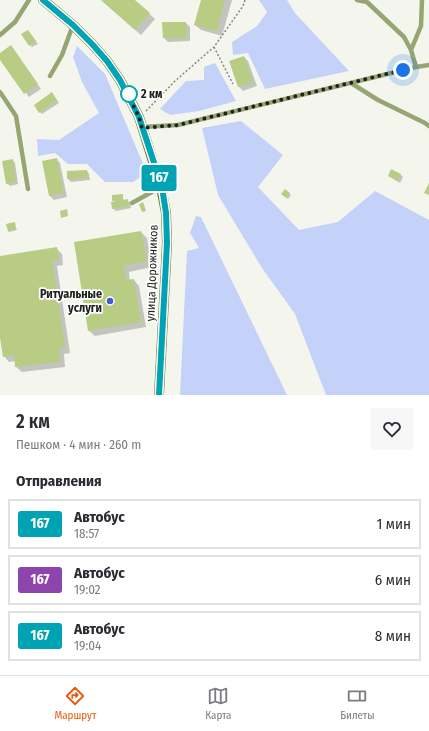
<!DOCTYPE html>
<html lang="ru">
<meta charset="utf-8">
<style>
body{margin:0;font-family:"Fira Sans Condensed",sans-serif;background:#f7f7f7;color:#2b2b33;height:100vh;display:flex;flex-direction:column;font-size:15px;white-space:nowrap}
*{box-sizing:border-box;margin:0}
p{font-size:13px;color:#7c7c81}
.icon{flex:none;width:22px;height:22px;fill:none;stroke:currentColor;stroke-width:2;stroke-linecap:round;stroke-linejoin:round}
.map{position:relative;height:395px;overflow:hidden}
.panel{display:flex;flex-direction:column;background:#fff;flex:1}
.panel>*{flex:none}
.badge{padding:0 8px;border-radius:3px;font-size:14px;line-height:26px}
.you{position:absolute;width:20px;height:20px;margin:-10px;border:3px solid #fff;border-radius:50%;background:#1a73e8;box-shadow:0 0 0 6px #1a73e833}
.map>.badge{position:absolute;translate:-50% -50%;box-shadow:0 0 0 2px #fff}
h2{padding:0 16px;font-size:15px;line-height:36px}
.round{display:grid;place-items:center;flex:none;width:42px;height:42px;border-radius:0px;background:#f7f7f7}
.overview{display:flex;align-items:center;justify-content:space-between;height:68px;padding:0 16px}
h1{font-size:19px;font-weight:600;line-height:30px}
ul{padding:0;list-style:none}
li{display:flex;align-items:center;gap:12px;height:50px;margin:0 8px 6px;padding:0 8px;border:2px solid #e1e1e2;border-radius:0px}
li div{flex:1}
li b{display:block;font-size:15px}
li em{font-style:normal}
li .badge{min-width:44px;font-weight:700;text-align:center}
.tabs{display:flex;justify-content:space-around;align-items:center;height:56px;border-top:1px solid #e1e1e2;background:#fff;font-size:11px;color:#7c7c81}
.tabs a{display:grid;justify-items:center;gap:2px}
.tabs .active{color:#ea580c}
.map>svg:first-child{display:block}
.green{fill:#c4d1f9}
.shadow{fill:#0003}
.building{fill:#b9cc83}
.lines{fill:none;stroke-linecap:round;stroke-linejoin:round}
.path{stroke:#868782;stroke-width:1.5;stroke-dasharray:2 2;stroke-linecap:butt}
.lane{stroke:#97a572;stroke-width:4.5}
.secondary{stroke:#6b7d2d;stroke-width:10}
.line-casing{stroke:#fff;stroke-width:9}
.line{stroke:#00a3b4;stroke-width:6}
.walk{stroke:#20211e;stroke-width:4;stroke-dasharray:0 7.2}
.stop-dot{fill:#fff;stroke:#00a3b4;stroke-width:2}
.poi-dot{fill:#455bcf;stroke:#fff;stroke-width:1.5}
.labels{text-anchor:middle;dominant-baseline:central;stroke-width:3.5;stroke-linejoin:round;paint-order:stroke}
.stop-label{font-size:12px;font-weight:bold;fill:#20211e;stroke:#fff;text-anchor:start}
.street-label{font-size:12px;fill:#20211e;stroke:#fff}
.poi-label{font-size:12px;font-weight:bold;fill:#20211e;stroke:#fff;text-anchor:end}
</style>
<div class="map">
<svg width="429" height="395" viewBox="0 0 429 395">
<rect width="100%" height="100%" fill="#f4f6ee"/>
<path class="green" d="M 259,0 L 287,0 L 295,13 L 349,71 L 265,89 L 248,53 L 233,55 L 232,42 L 257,26 L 267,12 Z
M 77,46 L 105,74 L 147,173 L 133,182 L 105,182 L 87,164 L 68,164 L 55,153 L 38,156 L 37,139 L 59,140 L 99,113 L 82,82 L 73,57 Z
M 215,63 L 236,101 L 199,111 L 170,115 L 160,109 L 186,81 L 204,80 L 204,67 Z
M 241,121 L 283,155 L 258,187 L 299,230 L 338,222 L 375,191 L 429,220 L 429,395 L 326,395 L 295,314 L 262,268 L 218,195 L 202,128 Z
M 196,216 L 201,217 L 287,395 L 180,395 L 187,251 L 199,248 L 190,233 Z"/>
<path class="shadow" d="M 101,0 L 134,0 L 155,19 L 141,35 Z
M 202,0 L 232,0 L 222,36 L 201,30 L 195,25 Z
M 163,23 L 186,23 L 190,27 L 190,41 L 168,42 L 164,38 Z
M 28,31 L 38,44 L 32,47 L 30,45 Z
M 14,50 L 41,89 L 29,97 L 0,58 L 0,54 Z
M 244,57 L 248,61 L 257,86 L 243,91 L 239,87 L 230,62 Z
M 54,96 L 59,103 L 42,114 L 40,112 Z
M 56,159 L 60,163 L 67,197 L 54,200 L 50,196 L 43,162 Z
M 12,160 L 15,163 L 18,184 L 10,186 L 7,183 Z
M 87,171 L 89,174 L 90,180 L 71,182 L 68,179 L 68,172 Z
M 400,174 L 403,177 L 400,183 L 389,176 Z
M 285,190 L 291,195 L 288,199 L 282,194 Z
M 122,195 L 124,201 L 127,200 L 130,203 L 131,208 L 116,211 L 113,208 L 116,203 L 113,200 Z
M 14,223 L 17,230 L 9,232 L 8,231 Z
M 141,232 L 147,238 L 152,267 L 129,272 L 130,281 L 134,280 L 139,286 L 146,327 L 95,336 L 89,331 Z
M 56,248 L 62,254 L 63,265 L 57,266 L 70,353 L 64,354 L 65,367 L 22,372 L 16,367 L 16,361 L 9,362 L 4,356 L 0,331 L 0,257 Z"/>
<path class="building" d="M 101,0 L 135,0 L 150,13 L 135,30 Z
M 201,0 L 225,0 L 217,31 L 194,25 Z
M 162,22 L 186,22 L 187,38 L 163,38 Z
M 28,30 L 36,41 L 29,46 L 21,34 Z
M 11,45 L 38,84 L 24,94 L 0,60 L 0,53 Z
M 244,56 L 253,82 L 238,87 L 229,61 Z
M 52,92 L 57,100 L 39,113 L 34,105 Z
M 57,158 L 64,193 L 49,196 L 42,161 Z
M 13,159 L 16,182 L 6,184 L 2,161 Z
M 391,169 L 401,174 L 397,181 L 388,176 Z
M 87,170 L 88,178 L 67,179 L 67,171 Z
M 429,183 L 429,195 L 424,193 Z
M 285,189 L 290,193 L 286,198 L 281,194 Z
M 123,194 L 123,199 L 112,201 L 112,195 Z
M 128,199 L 129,206 L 112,209 L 111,202 Z
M 143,202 L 146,211 L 142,212 L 139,204 Z
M 67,209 L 68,216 L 61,218 L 60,211 Z
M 15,222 L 16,229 L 8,231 L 6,224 Z
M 141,231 L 147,261 L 124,266 L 126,280 L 134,279 L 141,322 L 88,331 L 74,242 Z
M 57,247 L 59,260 L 52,261 L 65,347 L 59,348 L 60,362 L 15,367 L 14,355 L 3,357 L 0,338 L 0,256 Z"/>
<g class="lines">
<path class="path" d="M 214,47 L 233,84
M 146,111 L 175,81 L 214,47 L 243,6 L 245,0"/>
<path class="lane" d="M 357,0 L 367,2 L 404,37 L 411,50
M 0,35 L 15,22 L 29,0
M 416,67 L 411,50 L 421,26 L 422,0
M 50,76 L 62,55 L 73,25
M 351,83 L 378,100 L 425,123 L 429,126
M 0,92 L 16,116 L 28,189
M 142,127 L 178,125 L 416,67 L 429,65
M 132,203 L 161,187"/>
<path class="secondary" d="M 43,0 L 73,25 L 92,44 L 107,61 L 120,80 L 139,117 L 161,187 L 166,213 L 167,243 L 159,395"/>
</g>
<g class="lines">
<g class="line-casing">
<path id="line" d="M 43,0 L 73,25 L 92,44 L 107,61 L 120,80 L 139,117 L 162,187 L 166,213 L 167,243 L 159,395"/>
</g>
<use href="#line" class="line"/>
<path class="walk" d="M 129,94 L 126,91 L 139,117 L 142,128 L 178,125 L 403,70"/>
</g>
<circle class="stop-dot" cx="129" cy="94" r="8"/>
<circle class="poi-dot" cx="110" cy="301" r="4"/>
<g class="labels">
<g class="stop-label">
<text x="141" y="94">2 км</text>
</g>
<g class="street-label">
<text transform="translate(152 273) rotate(-88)">улица Дорожников</text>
</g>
<g class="poi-label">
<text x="102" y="294">Ритуальные<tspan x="102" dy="14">услуги</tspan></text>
</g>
</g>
</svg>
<div class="you" style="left:403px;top:70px"></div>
<b class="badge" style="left:159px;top:178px;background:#00a3b4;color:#fff">167</b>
</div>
<section class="panel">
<div class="overview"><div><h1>2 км</h1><p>Пешком · 4 мин · 260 m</p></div><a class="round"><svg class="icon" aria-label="heart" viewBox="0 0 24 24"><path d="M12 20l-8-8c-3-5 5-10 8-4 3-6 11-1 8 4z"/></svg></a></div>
<h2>Отправления</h2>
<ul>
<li><span class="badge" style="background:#00a3b4;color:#fff">167</span><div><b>Автобус</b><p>18:57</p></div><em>1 мин</em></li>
<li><span class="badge" style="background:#8e44ad;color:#fff">167</span><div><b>Автобус</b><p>19:02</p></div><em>6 мин</em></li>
<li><span class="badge" style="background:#00a3b4;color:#fff">167</span><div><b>Автобус</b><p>19:04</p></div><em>8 мин</em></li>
</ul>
</section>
<nav class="tabs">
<a class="active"><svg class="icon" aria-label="directions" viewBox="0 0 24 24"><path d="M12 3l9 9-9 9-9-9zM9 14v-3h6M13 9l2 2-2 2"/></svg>Маршрут</a>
<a><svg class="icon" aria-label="map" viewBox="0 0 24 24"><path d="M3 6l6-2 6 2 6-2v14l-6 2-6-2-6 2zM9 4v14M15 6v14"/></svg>Карта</a>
<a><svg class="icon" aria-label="tickets" viewBox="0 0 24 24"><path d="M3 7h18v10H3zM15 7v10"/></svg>Билеты</a>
</nav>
